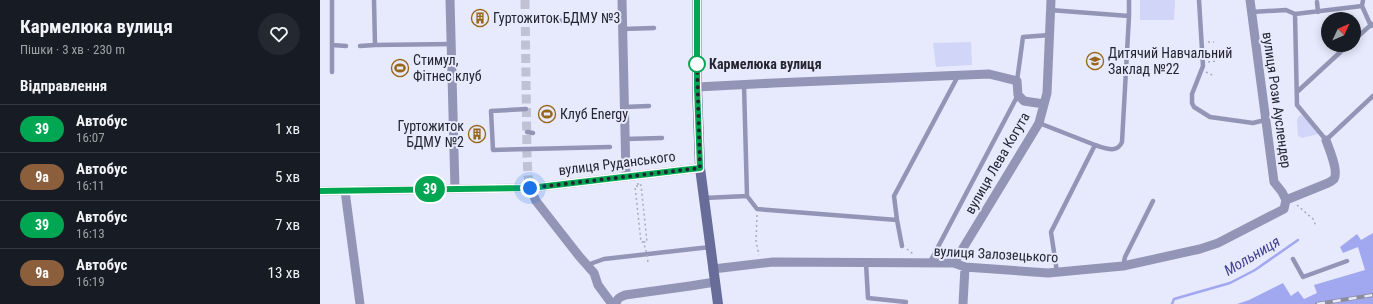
<!DOCTYPE html>
<html lang="uk">
<meta charset="utf-8">
<style>
body{margin:0;font-family:"Roboto Condensed",sans-serif;background:#242831;color:#f1f3f6;height:100vh;display:flex;flex-direction:column;font-size:15px;white-space:nowrap}
*{box-sizing:border-box;margin:0}
p{font-size:13px;color:#9ea1a6}
.icon{flex:none;width:22px;height:22px;fill:none;stroke:currentColor;stroke-width:2;stroke-linecap:round;stroke-linejoin:round}
.map{position:relative;flex:1;overflow:hidden}
.drawer{display:flex;flex-direction:column;background:#171b24;width:320px}
.drawer>*{flex:none}
.badge{padding:0 8px;border-radius:13px;font-size:14px;line-height:26px}
.needle{width:26px;rotate:46deg}
.fabs{position:absolute;left:1001px;top:12px;display:grid;gap:8px}
.fabs a{display:grid;place-items:center;width:40px;height:40px;border-radius:50%;background:#171b24;box-shadow:0 2px 10px #0003;font-size:20px}
.you{position:absolute;width:20px;height:20px;margin:-10px;border:3px solid #fff;border-radius:50%;background:#1a73e8;box-shadow:0 0 0 6px #1a73e833}
.map>.badge{position:absolute;translate:-50% -50%;box-shadow:0 0 0 2px #fff}
h2{padding:0 20px;font-size:15px;line-height:36px}
.round{display:grid;place-items:center;flex:none;width:42px;height:42px;border-radius:21px;background:#242831}
.head{display:flex;align-items:center;justify-content:space-between;height:68px;padding:0 20px}
h1{font-size:19px;font-weight:700;line-height:30px}
ul{padding:0;list-style:none}
li{display:flex;align-items:center;gap:12px;height:48px;padding:0 20px;border-top:1px solid #363941}
li div{flex:1}
li b{display:block;font-size:15px}
li em{font-style:normal}
li .badge{min-width:44px;font-weight:700;text-align:center}
main{display:flex;flex:1;min-height:0}
.map>svg:first-child{display:block}
.green{fill:#d1d6f9}
.forest{fill:#a2a8f0}
.lines{fill:none;stroke-linecap:round;stroke-linejoin:round}
.stream{stroke:#a2a8f0;stroke-width:2.5}
.street-tunnel{stroke:#c0c2d3;stroke-width:9;stroke-dasharray:9 4.5;stroke-linecap:butt}
.path{stroke:#a9abbb;stroke-width:1.5;stroke-dasharray:2 3;stroke-linecap:butt}
.lane{stroke:#9295b5;stroke-width:4.5}
.street{stroke:#9295b5;stroke-width:9}
.secondary{stroke:#686c99;stroke-width:10}
.rail-casing{stroke:#8b8c9c;stroke-width:4}
.rail{stroke:#e7e9fc;stroke-width:2.5;stroke-dasharray:8;stroke-linecap:butt}
.path-bridge{stroke:#a9abbb;stroke-width:1.5;stroke-dasharray:2 3;stroke-linecap:butt}
.line-casing{stroke:#fff;stroke-width:9}
.line{stroke:#00a651;stroke-width:6}
.walk{stroke:#242530;stroke-width:4;stroke-dasharray:0 7.2}
.stop-dot{fill:#fff;stroke:#00a651;stroke-width:2}
.labels{text-anchor:middle;dominant-baseline:central;stroke-width:4;stroke-linejoin:round;paint-order:stroke}
.poi-label{font-size:14px;fill:#242530;stroke:#e7e9fc;text-anchor:start}
.stop-label{font-size:14px;font-weight:bold;fill:#242530;stroke:#e7e9fc;text-anchor:start}
.street-label{font-size:14px;fill:#242530;stroke:#e7e9fc}
.water-label{font-size:15px;font-style:italic;fill:#413f92;stroke:#e7e9fc}
</style>
<main>
<section class="drawer">
<div class="head"><div><h1>Кармелюка вулиця</h1><p>Пішки · 3 хв · 230 m</p></div><a class="round"><svg class="icon" aria-label="heart" viewBox="0 0 24 24"><path d="M12 20l-8-8c-3-5 5-10 8-4 3-6 11-1 8 4z"/></svg></a></div>
<h2>Відправлення</h2>
<ul>
<li><span class="badge" style="background:#00a651;color:#fff">39</span><div><b>Автобус</b><p>16:07</p></div><em>1 хв</em></li>
<li><span class="badge" style="background:#8b5e3c;color:#fff">9а</span><div><b>Автобус</b><p>16:11</p></div><em>5 хв</em></li>
<li><span class="badge" style="background:#00a651;color:#fff">39</span><div><b>Автобус</b><p>16:13</p></div><em>7 хв</em></li>
<li><span class="badge" style="background:#8b5e3c;color:#fff">9а</span><div><b>Автобус</b><p>16:19</p></div><em>13 хв</em></li>
</ul>
</section>
<div class="map">
<svg width="1053" height="304" viewBox="0 0 1053 304">
<rect width="100%" height="100%" fill="#e7e9fc"/>
<path class="green" d="M 820,0 L 855,0 L 854,20 L 820,20 Z
M 651,42 L 652,65 L 616,67 L 613,43 Z
M 982,115 L 995,129 L 998,134 L 982,138 L 978,136 L 977,120 L 979,116 Z"/>
<path class="forest" d="M 1053,233 L 1053,304 L 917,304 L 929,300 L 963,283 L 971,296 L 978,291 L 984,299 L 997,293 L 994,285 L 1045,270 L 1038,247 L 1023,253 L 1020,247 L 1037,234 L 1041,240 Z"/>
<g class="lines">
<path class="stream" d="M 852,304 L 854,299 L 910,283 L 935,270 L 978,240"/>
<path class="street-tunnel" d="M 205,0 L 207,157 L 208,176 L 210,188"/>
<path class="path" d="M 888,42 L 894,42
M 888,62 L 896,61
M 886,72 L 892,75
M 318,183 L 318,186 L 321,185 L 327,242 L 324,242 L 325,249
M 318,186 L 315,186 L 321,242 L 324,242
M 977,205 L 993,219 L 996,226
M 437,215 L 436,241 L 439,255
M 587,249 L 593,254"/>
<path class="lane" d="M 54,0 L 55,45 L 131,44
M 879,0 L 883,66 L 872,94 L 872,103 L 874,107 L 890,117 L 933,123 L 945,120
M 1043,0 L 1042,6 L 1051,26
M 997,2 L 998,12
M 730,10 L 809,16 L 809,0
M 931,12 L 966,10 L 975,14 L 1042,6
M 975,14 L 977,105 L 1006,140 L 1053,96
M 206,22 L 263,20
M 302,29 L 334,28
M 1034,40 L 1052,24
M 12,45 L 26,46
M 40,46 L 55,45
M 12,72 L 12,0
M 697,81 L 703,37 L 730,35
M 424,85 L 427,196
M 977,92 L 1028,45
M 304,107 L 329,106
M 206,109 L 171,111 L 173,150 L 290,147
M 719,123 L 775,145 L 731,232 L 737,272
M 207,132 L 213,133
M 305,139 L 342,138
M 775,145 C 785,148 797,154 802,142 L 809,16
M 384,198 L 427,196 L 437,209 L 577,220 L 582,246
M 577,220 L 574,196 L 638,76
M 973,259 L 983,277 L 1027,261
M 546,263 L 548,298 L 586,302
M 609,264 L 698,95
M 267,265 L 284,259 L 390,247
M 803,266 L 805,257 L 833,201"/>
<path class="street" d="M 130,0 L 135,189
M 302,0 L 306,176
M 930,0 L 954,182 L 962,192 L 966,200
M 377,87 L 454,83 L 669,74 L 697,81 L 698,95 L 704,101 L 724,104
M 210,188 L 216,201 L 259,256 L 274,273 L 278,285 L 292,304
M 0,191 L 210,188 L 380,168
M 25,191 L 40,304
M 966,200 L 1008,183 C 1010,182 1012,181 1014,179 C 1019,171 1009,149 1006,140
M 634,263 L 719,123 L 727,93 L 731,0
M 393,269 L 453,262 L 634,263 L 645,267 L 728,273 L 803,266 L 880,249 L 898,243 L 964,209 L 966,200
M 296,304 C 297,298 300,297 305,295 L 370,286 L 395,282
M 643,304 L 645,267"/>
<path class="secondary" d="M 377,0 L 377,87 L 380,168 L 398,304"/>
<g class="rail-casing">
<path id="rail" d="M 997,304 L 1053,295"/>
</g>
<use href="#rail" class="rail"/>
<path class="path-bridge" d="M 326,250 L 328,262"/>
</g>
<g class="lines">
<g class="line-casing">
<path id="line" d="M 0,191 L 210,188 L 380,168 L 377,87 L 377,0"/>
</g>
<use href="#line" class="line"/>
<path class="walk" d="M 210,188 L 380,168 L 377,64"/>
</g>
<defs>
<g id="building-ring" transform="scale(0.9)"><circle r="9.5" fill="#e7e9fc" stroke="#976618" stroke-width="1.5"/><path d="M-4-6H4V6H1V3H-1V6H-4ZM-2.5-4.3h1.7v1.8h-1.7ZM.8-4.3h1.7v1.8H.8ZM-2.5-1h1.7V.8h-1.7ZM.8-1h1.7V.8H.8Z" fill="#976618"/></g>
<g id="school-ring" transform="scale(0.9)"><circle r="9.5" fill="#e7e9fc" stroke="#976618" stroke-width="1.5"/><path d="M0-5L7-2L0 1L-7-2ZM-4 1L0 2.5L4 1V4Q0 6-4 4Z" fill="#976618"/></g>
<g id="stadium-ring" transform="scale(0.9)"><circle r="9.5" fill="#e7e9fc" stroke="#976618" stroke-width="1.5"/><path d="M0-5a6.5 5 0 1 0 0 10a6.5 5 0 1 0 0-10ZM-3.5-1.8h7v3.6h-7Z" fill="#976618"/></g>
</defs>
<g fill-rule="evenodd">
<use href="#building-ring" x="160" y="18"/>
<use href="#school-ring" x="775" y="61"/>
<use href="#stadium-ring" x="80" y="68"/>
<use href="#stadium-ring" x="227" y="114"/>
<use href="#building-ring" x="157" y="134"/>
</g>
<circle class="stop-dot" cx="377" cy="64" r="8"/>
<g class="labels">
<g class="poi-label">
<text x="173" y="18">Гуртожиток БДМУ №3</text>
<text x="788" y="53">Дитячий Навчальний<tspan x="788" dy="16">Заклад №22</tspan></text>
<text x="93" y="60">Стимул,<tspan x="93" dy="16">Фітнес клуб</tspan></text>
<text x="240" y="114">Клуб Energy</text>
<text x="144" y="126" text-anchor="end">Гуртожиток<tspan x="144" dy="16">БДМУ №2</tspan></text>
</g>
<g class="stop-label">
<text x="389" y="64">Кармелюка вулиця</text>
</g>
<g class="street-label">
<text transform="translate(957 100) rotate(82)">вулиця Рози Ауслендер</text>
<text transform="translate(297 163) rotate(-7)">вулиця Руданського</text>
<text transform="translate(677 163) rotate(-60)">вулиця Лева Когута</text>
<text transform="translate(676 254) rotate(3)">вулиця Залозецького</text>
</g>
<g class="water-label">
<text transform="translate(932 256) rotate(-31)">Мольниця</text>
</g>
</g>
</svg>
<div class="fabs">
<a><svg class="needle" viewBox="-14 -14 28 28"><path d="M0-13l5 13h-10z" fill="#e53935"/><path d="M0 13l5-13h-10z" fill="#9ea1a6"/></svg></a>
</div>
<div class="you" style="left:210px;top:188px"></div>
<b class="badge" style="left:110px;top:189px;background:#00a651;color:#fff">39</b>
</div>
</main>
